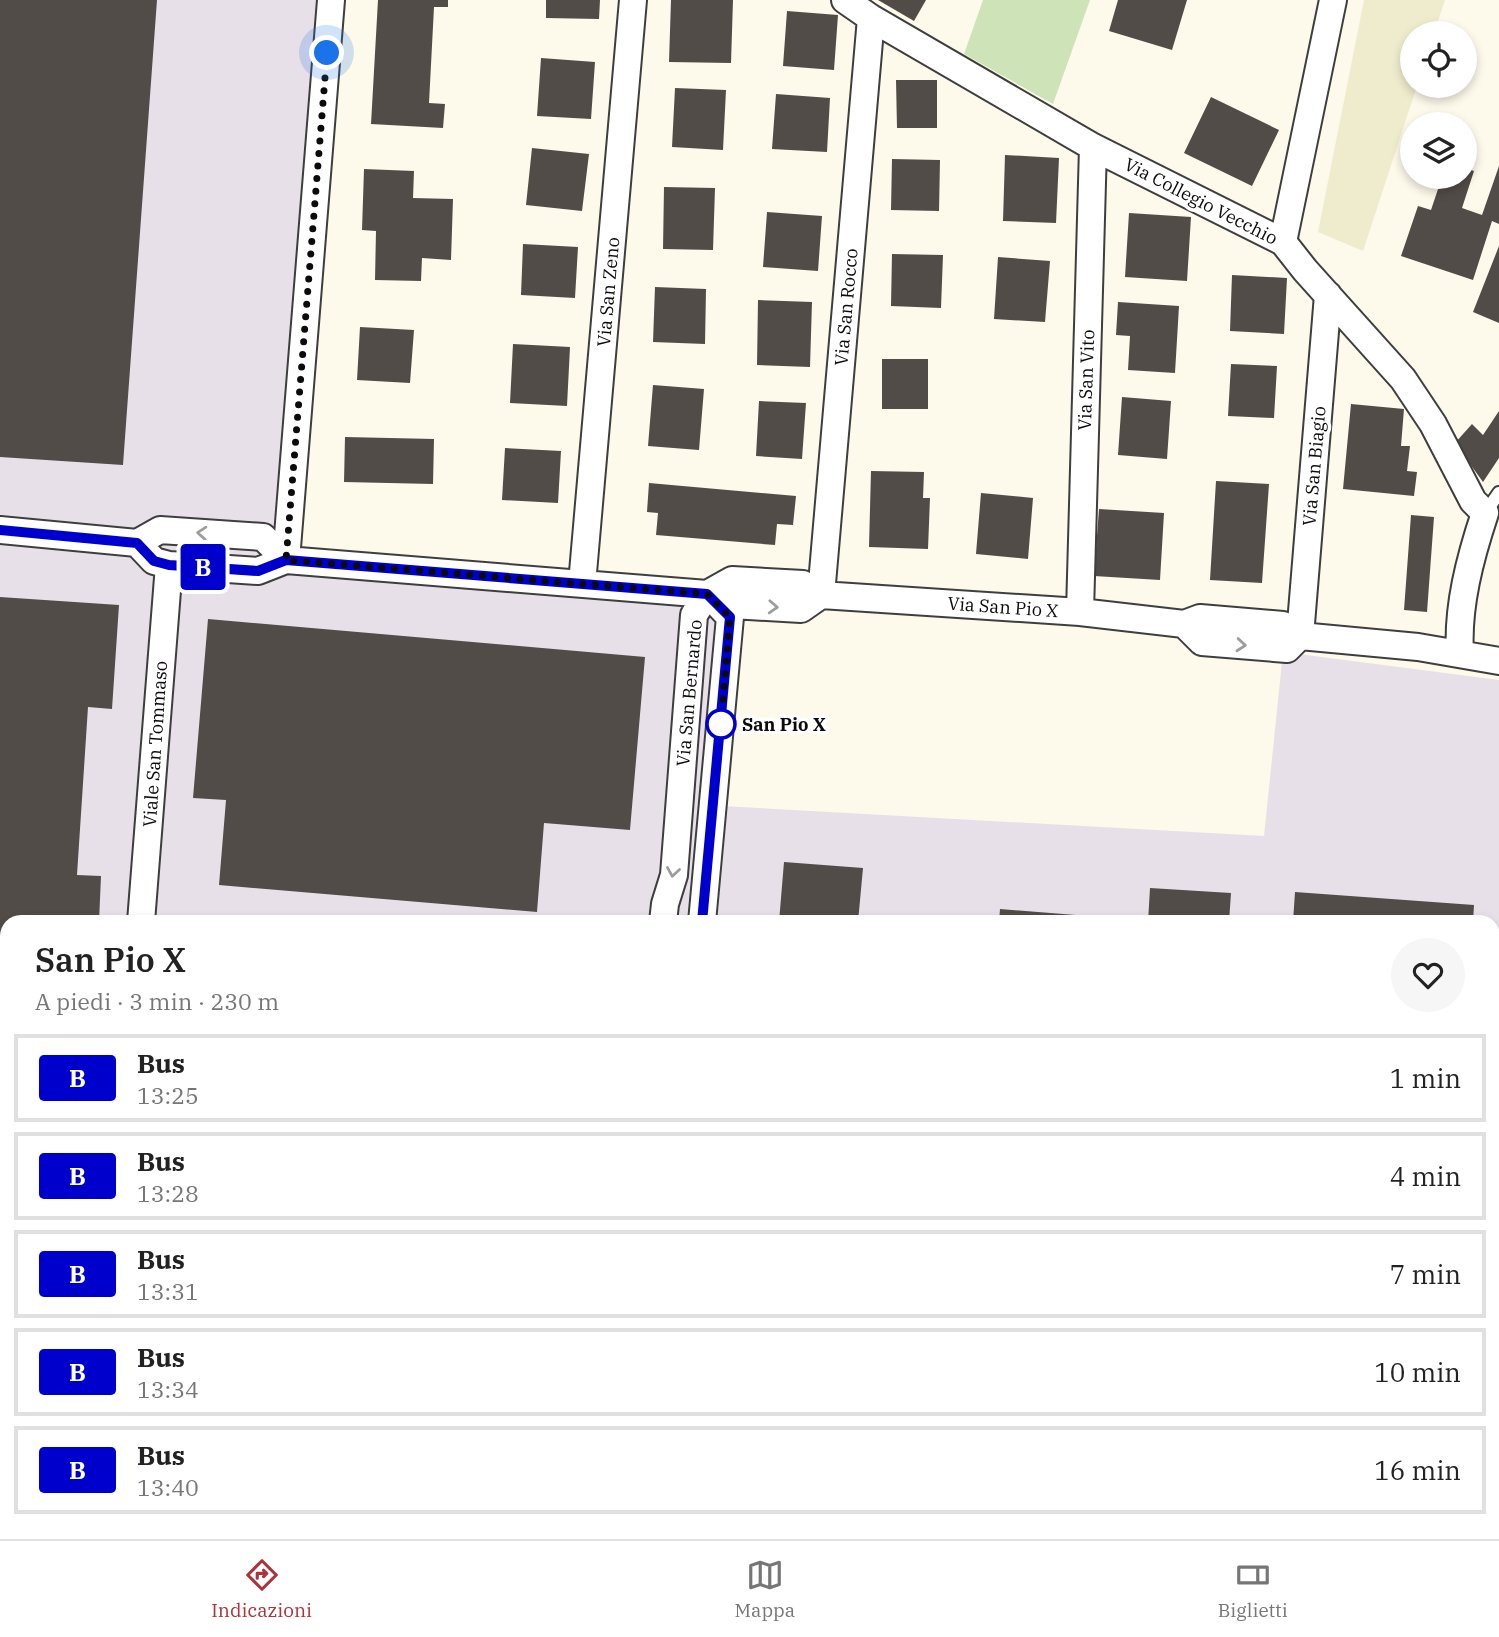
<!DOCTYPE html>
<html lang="it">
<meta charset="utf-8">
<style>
body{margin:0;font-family:"IBM Plex Serif",serif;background:#f6f6f6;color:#222;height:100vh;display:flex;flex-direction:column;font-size:26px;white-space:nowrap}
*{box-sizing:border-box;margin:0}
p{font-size:23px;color:#767676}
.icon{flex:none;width:38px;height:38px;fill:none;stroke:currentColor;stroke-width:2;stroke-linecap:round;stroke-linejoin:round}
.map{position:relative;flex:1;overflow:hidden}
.side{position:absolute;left:0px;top:915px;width:1500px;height:625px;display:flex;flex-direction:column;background:#fff;border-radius:21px 21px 0 0;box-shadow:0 4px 10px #0003}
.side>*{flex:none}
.badge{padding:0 14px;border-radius:5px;font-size:24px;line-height:46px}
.tools{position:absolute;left:1400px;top:21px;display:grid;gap:14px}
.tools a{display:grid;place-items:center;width:77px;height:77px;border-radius:50%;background:#fff;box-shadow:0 4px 10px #0003;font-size:35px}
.you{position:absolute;width:35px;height:35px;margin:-18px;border:5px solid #fff;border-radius:50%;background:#1a73e8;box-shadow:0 0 0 10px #1a73e833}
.map>.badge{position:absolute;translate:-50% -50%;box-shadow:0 0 0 4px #fff}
.round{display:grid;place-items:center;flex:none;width:74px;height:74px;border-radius:37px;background:#f6f6f6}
.head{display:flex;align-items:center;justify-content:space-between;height:119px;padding:0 35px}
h1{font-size:33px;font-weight:600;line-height:52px}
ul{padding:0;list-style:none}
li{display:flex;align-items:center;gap:21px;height:88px;margin:0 14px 10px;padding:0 21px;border:4px solid #e0e0e0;border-radius:0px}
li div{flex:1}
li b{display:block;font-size:26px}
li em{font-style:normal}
li .badge{min-width:77px;font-weight:700;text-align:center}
.menu{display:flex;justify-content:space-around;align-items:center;height:98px;border-top:2px solid #e0e0e0;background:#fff;font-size:19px;color:#767676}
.menu a{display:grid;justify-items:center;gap:4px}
.menu .on{color:#aa343b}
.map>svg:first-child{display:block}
.industrial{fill:#e8e0e9;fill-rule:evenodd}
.farmland{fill:#efecce}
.green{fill:#cfe3b9}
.building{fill:#524c48}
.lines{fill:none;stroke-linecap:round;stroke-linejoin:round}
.lane-casing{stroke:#3e3e3e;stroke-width:16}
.street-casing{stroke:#3e3e3e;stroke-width:30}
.lane{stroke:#fff;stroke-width:12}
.street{stroke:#fff;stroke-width:26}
.oneway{stroke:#9d9d9d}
.line-casing{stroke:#fff;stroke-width:16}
.line{stroke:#0000cd;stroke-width:10}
.walk{stroke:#0b0b0b;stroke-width:7;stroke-dasharray:0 12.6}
.stop-dot{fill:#fff;stroke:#0000cd;stroke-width:3.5}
.labels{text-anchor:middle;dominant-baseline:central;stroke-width:7;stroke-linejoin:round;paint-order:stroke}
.street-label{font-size:18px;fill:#0b0b0b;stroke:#fff}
.stop-label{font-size:18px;font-weight:bold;fill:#0b0b0b;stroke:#fff;text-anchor:start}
</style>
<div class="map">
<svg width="1499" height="1539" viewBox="0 0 1499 1539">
<rect width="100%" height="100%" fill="#fdf9eb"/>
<path class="industrial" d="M 0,0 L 331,0 L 286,573 L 716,609 L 703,805 L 1264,836 L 1283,652 L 1499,680 L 1499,1539 L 0,1539 ZM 7,922 L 1493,922 L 1493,1533 L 7,1533 Z"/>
<path class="farmland" d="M 1364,0 L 1445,0 L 1434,33 L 1412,33 L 1412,86 L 1417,86 L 1363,251 L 1318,232 Z"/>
<path class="green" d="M 983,0 L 1090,0 L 1053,104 L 964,54 Z
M 677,1533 L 719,1533 L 719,1539 L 676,1539 Z"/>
<path class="building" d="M 0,0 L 157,0 L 123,465 L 0,457 Z
M 378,0 L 448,0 L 448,7 L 434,7 L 429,103 L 445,104 L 443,128 L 371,124 Z
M 546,0 L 600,0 L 599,19 L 546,18 Z
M 671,0 L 733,0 L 731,63 L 669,62 Z
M 878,0 L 926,0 L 914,21 Z
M 1118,0 L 1187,0 L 1172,50 L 1109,31 Z
M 787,11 L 838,15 L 834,70 L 783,66 Z
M 541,58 L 595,62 L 591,119 L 537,116 Z
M 896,80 L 937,80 L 937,128 L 897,128 Z
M 675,88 L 726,90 L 723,150 L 672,147 Z
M 776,94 L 830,98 L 827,152 L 772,149 Z
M 1211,97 L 1279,130 L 1252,186 L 1184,153 Z
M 532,148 L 589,154 L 582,211 L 526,205 Z
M 1005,155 L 1059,158 L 1056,223 L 1003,221 Z
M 892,159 L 940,160 L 939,211 L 891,210 Z
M 1499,166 L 1499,224 L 1492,221 L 1473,280 L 1401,256 L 1418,206 L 1431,210 L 1442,177 L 1465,177 L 1465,168 L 1474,171 L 1462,208 L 1482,215 Z
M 364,169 L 414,171 L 413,198 L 453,199 L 451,260 L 422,258 L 421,281 L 375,280 L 376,231 L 362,230 Z
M 664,187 L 715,188 L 713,250 L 663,249 Z
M 767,212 L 822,216 L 818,271 L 763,267 Z
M 1129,213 L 1191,217 L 1187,281 L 1125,277 Z
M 523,244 L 578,247 L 575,298 L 521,295 Z
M 1499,246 L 1499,323 L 1473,312 Z
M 892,254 L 943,255 L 941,308 L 891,306 Z
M 998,257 L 1050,261 L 1045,322 L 994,319 Z
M 1232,275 L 1287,278 L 1284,334 L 1230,331 Z
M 655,287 L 706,289 L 705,344 L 653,342 Z
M 758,300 L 812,302 L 810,367 L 757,365 Z
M 1118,302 L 1179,306 L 1175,373 L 1128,370 L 1130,336 L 1116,335 Z
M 360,327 L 414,330 L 410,383 L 357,380 Z
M 513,344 L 570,347 L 567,406 L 510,403 Z
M 882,359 L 928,359 L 928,409 L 882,409 Z
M 1231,364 L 1277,366 L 1274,418 L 1228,416 Z
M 653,385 L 704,389 L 699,450 L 648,446 Z
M 1122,397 L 1171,401 L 1167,459 L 1118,455 Z
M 759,401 L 806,403 L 802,459 L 756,456 Z
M 1351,404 L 1404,409 L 1401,446 L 1410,446 L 1407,471 L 1417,472 L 1414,496 L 1343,489 Z
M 1499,411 L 1499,458 L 1483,482 L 1455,443 L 1472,424 L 1483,435 Z
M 345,437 L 434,439 L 433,484 L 344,482 Z
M 505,448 L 561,451 L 558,503 L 502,500 Z
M 871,471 L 924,472 L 923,498 L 930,498 L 928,549 L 869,547 Z
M 1216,481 L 1269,484 L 1262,583 L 1210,580 Z
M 649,483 L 796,496 L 793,525 L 777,524 L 775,545 L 656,535 L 658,513 L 647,512 Z
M 981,493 L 1033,498 L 1028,559 L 976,554 Z
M 1099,509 L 1164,513 L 1160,580 L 1094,576 Z
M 1411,515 L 1434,517 L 1427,612 L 1404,610 Z
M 0,597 L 119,605 L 112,709 L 88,707 L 77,875 L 101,876 L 99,922 L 7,922 L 7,1321 L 0,1321 Z
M 208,619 L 645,657 L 630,830 L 544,823 L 537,912 L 219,885 L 226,800 L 193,798 Z
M 784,862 L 863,868 L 858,922 L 779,922 Z
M 1150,888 L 1231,893 L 1229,922 L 1148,922 Z
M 1295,892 L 1474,905 L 1473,922 L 1293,922 Z
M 1000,909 L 1088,916 L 1087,922 L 999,922 Z
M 0,1495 L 7,1496 L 7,1533 L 50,1533 L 49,1539 L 0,1539 Z
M 159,1533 L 524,1533 L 524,1539 L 159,1539 Z
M 852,1533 L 992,1533 L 992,1539 L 852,1539 Z"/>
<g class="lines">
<g class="lane-casing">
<path id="lane" d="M 1485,513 L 1499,493"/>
</g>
<g class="street-casing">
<path id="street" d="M 845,0 L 871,18 L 1093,147 L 1283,242 L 1305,270 L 1403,379 L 1433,424 L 1473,501 L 1485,513 C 1470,558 1457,607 1460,654
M 871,18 L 821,595 L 1080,612 L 1184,624 L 1200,618 L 1283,625 L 1300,636 L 1418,647 L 1499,661
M 1283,242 L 1333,0
M 0,530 L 137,543 L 160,530 L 263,537 L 286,560
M 137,543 L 154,561 L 169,565 L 258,571 L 286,560 L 707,594 L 732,605 L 801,609 L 821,595 L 803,584 L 732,580 L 707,594 L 694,615 L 674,875 L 665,904 L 663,922
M 286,560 L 331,0
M 582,584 L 633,0
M 1080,612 L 1093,147
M 1184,624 L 1202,642 L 1287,649 L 1300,636
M 1300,636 L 1328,295
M 141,922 L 169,565
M 702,922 L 730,617 L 711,597
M 1493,1247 L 1499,1247
M 0,1361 L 7,1362
M 0,1439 L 7,1439
M 92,1539 L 92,1533
M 606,1539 L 607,1533
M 643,1539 L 645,1533"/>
</g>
<use href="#lane" class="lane"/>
<use href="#street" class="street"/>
</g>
<defs><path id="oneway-chevron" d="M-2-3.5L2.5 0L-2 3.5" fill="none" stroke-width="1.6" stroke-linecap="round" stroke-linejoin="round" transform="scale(1.75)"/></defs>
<g class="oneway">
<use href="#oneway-chevron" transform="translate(202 533) rotate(-176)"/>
<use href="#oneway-chevron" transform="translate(773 607) rotate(3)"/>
<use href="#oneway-chevron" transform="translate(1241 645) rotate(5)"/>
<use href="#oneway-chevron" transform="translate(673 872) rotate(99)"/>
</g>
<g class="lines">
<g class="line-casing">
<path id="line" d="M 0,530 L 137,543 L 154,561 L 169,565 L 258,571 L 286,560 L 707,594 L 730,617 L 702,922"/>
</g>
<use href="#line" class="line"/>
<path class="walk" d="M 327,53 L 286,560 L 707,594 L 730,617 L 721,724"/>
</g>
<circle class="stop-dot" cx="721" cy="724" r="14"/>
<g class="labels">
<g class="street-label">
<text transform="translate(1201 201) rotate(27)">Via Collegio Vecchio</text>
<text transform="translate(608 292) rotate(-85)">Via San Zeno</text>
<text transform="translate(846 307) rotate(-85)">Via San Rocco</text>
<text transform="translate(1086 380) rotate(-88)">Via San Vito</text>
<text transform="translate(1314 466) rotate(-85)">Via San Biagio</text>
<text transform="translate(1003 607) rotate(4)">Via San Pio X</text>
<text transform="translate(689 693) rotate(-85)">Via San Bernardo</text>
<text transform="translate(155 744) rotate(-86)">Viale San Tommaso</text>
</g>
<g class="stop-label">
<text x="742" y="724">San Pio X</text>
</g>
</g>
</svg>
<div class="tools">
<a><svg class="icon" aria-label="locate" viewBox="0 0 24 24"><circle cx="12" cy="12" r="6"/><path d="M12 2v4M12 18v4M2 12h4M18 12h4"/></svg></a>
<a><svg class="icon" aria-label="layers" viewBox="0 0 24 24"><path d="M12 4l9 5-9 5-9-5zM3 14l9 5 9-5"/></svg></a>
</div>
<div class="you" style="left:327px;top:53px"></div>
<b class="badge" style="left:203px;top:567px;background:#0000cd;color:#fff">B</b>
<section class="side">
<div class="head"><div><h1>San Pio X</h1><p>A piedi · 3 min · 230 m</p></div><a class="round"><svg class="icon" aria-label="heart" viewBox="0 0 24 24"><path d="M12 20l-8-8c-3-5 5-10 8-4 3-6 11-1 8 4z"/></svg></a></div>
<ul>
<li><span class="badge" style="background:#0000cd;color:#fff">B</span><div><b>Bus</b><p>13:25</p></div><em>1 min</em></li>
<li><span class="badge" style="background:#0000cd;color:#fff">B</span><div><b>Bus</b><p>13:28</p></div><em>4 min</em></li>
<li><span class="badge" style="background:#0000cd;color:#fff">B</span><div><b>Bus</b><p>13:31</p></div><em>7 min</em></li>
<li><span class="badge" style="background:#0000cd;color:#fff">B</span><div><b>Bus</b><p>13:34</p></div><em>10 min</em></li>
<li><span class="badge" style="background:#0000cd;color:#fff">B</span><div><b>Bus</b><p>13:40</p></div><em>16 min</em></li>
</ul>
</section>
</div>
<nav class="menu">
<a class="on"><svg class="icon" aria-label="directions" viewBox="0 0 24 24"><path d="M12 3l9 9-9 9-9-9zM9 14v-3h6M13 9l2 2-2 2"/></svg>Indicazioni</a>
<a><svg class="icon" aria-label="map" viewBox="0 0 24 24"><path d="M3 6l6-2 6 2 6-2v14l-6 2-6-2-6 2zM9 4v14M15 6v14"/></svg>Mappa</a>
<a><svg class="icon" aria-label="tickets" viewBox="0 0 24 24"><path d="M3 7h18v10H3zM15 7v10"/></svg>Biglietti</a>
</nav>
